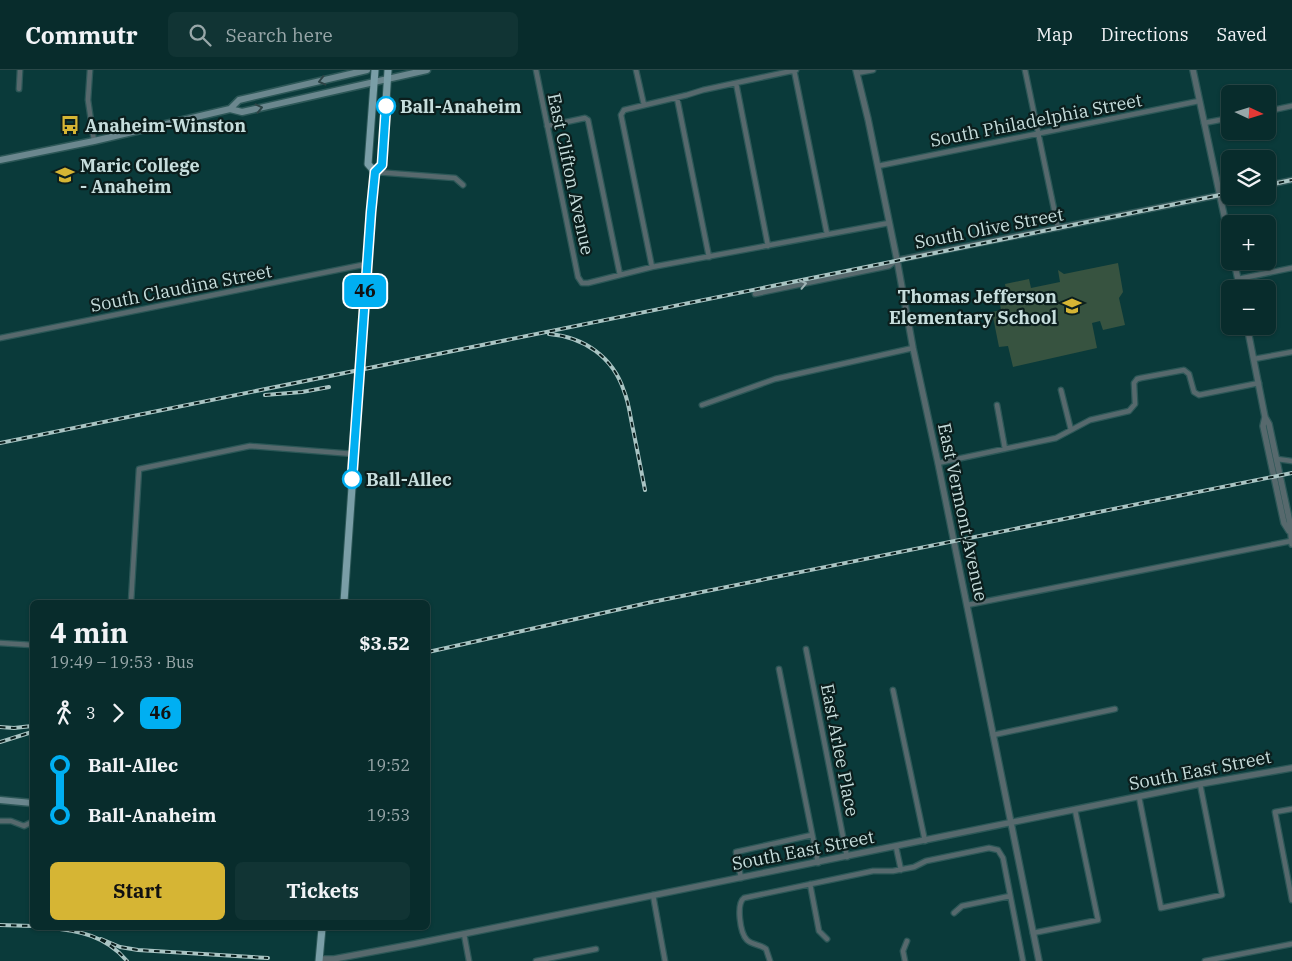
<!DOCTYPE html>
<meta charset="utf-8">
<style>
body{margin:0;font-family:"IBM Plex Serif",serif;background:#113434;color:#f1f3f6;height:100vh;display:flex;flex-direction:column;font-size:19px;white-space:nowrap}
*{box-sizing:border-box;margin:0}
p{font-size:16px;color:#98a7a9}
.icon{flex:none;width:28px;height:28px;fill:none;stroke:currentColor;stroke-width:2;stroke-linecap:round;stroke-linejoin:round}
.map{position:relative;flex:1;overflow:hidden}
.sheet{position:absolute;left:30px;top:530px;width:400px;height:330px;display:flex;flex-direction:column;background:#082c2c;border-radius:8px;box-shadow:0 1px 4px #0004,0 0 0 1px #294848}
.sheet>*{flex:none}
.badge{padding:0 10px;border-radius:8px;font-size:18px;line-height:32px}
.needle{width:32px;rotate:94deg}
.fabs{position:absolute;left:1221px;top:15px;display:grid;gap:10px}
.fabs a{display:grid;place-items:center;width:55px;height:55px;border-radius:8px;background:#082c2c;box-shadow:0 1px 4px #0004,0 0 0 1px #294848;font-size:25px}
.map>.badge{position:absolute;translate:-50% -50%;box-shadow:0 0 0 2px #fff}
.legs{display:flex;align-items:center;gap:8px;height:55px;padding:0 20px;font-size:16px}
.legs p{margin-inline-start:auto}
.head{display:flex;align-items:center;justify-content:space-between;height:85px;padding:0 20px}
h1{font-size:28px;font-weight:700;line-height:38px}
.action{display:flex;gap:10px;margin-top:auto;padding:10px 20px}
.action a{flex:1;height:58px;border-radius:8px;background:#d6b534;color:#111;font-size:20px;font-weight:700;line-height:58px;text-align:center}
.action a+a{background:#113434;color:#f1f3f6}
ul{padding:0 20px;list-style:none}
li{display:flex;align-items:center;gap:18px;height:50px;font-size:19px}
li i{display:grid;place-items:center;width:8px;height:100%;margin:0 6px;background:currentColor}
li i::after{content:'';width:12px;height:12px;margin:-6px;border:4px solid;border-radius:50%;background:#082c2c}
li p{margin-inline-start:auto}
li:first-child i{background:linear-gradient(#0000 50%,currentColor 0)}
li:last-child i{background:linear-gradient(currentColor 50%,#0000 0)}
header{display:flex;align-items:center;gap:30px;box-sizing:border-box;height:70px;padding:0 25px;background:#082c2c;border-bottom:1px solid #294848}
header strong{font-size:24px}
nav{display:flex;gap:28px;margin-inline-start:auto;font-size:18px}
.search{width:350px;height:45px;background:#113434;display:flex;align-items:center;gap:12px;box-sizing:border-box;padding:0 18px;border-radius:8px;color:#98a7a9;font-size:19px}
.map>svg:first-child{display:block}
.green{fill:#375340}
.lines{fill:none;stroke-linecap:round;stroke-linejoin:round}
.minor-casing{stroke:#2c5757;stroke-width:7}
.tertiary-casing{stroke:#2c5757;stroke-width:8}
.secondary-casing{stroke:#2c5757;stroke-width:9}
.primary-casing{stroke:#2c5757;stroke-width:9}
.minor{stroke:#57696d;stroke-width:4.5}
.tertiary{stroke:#57696d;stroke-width:5.5}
.secondary{stroke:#6b878e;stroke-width:6}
.primary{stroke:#7a9ea7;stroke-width:7}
.rail-casing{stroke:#a9c4c3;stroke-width:4}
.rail{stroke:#0b1e1d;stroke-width:2;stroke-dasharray:5.5;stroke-linecap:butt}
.oneway{stroke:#2d4345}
.oneway2{stroke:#9fb4b5}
.line-1-casing{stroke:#fff;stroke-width:11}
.line-1{stroke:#00aff2;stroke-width:8}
.stop-1-dot{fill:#fff;stroke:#00aff2;stroke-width:2.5}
.labels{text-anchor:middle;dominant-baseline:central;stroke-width:4.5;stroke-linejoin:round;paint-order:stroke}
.stop-label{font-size:18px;font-weight:bold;fill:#c6dddc;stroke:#0b1e1d;text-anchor:start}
.street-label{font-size:18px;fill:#c6dddc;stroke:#0b1e1d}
.poi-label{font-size:18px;font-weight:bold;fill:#c6dddc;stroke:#0b1e1d;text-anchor:start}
</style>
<header>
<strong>Commutr</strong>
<div class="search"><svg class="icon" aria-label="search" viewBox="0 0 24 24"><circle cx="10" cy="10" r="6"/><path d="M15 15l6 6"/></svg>Search here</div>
<nav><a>Map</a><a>Directions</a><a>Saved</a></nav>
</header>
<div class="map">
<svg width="1292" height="891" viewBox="0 0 1292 891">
<rect width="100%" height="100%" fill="#0a3a3a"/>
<path class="green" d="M 1118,193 L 1123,222 L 1119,228 L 1125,255 L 1103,260 L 1100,251 L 1092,253 L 1097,278 L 1013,297 L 1008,276 L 999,277 L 992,242 L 1001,240 L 999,228 L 1007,226 L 1005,214 L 1029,209 L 1031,218 L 1060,212 L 1058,200 L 1064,204 Z"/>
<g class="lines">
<g class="minor-casing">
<path id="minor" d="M 90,0 L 88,30 L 94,71
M 536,0 L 578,207 L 582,213 L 588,213 L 652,197 L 889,153
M 636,0 L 644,35
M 794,0 L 827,164
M 1025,0 L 1058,158
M 857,3 L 873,0
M 736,13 L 768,176
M 19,19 L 20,0
M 677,28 L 709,187
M 1268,41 L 1292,36
M 1204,53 L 1230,48
M 547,56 L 585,48 L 588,50 L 620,205
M 878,96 L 1199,31
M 375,102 L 455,108 L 463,115
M 1268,115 L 1292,110
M 652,197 L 621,45 L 624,40 L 687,25 L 703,20 L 796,0
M 1238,209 L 1292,198
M 755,224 L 889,196 L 897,190 L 1230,123
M 0,268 L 367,194
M 1254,289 L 1292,282
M 1061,320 L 1071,360
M 702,335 L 775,309 L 913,278
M 997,335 L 1005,379
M 1277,389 L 1292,391
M 938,393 L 1056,368 L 1090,350 L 1129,341 L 1135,334 L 1134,313 L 1137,309 L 1141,308 L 1184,300 L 1189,304 L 1194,322 L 1199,325 L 1259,313
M 131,532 L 139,399 L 250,376 L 354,384
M 967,535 L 1291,471
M 0,573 L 32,575
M 806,579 L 847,787
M 779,599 L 818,793
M 893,620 L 925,771
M 993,665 L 1115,639
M 1139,727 L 1161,838 L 1222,825 L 1200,714
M 1292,739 L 1275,742 L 1292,830
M 0,751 L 11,751 L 24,756 L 32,752
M 896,777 L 901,800
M 741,808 L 736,782 L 812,765
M 810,814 L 819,861 L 827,869
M 653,825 L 665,891
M 954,843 L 962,836 L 1010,826
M 1033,863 L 1098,850 L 1075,740
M 464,864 L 469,891
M 536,891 L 596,879
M 770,891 L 766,879 C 760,874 752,875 747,870 C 740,863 736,834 744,828 L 873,801 L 893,801 L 914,797 L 926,791 L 989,778 L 998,780 L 1003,788 L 1023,891
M 905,891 L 903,881 L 907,871
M 1205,891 L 1292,874"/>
</g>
<g class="tertiary-casing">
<path id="tertiary" d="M 856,0 L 868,49 L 897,190 L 913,278 L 938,393 L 1039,891
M 1193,0 L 1230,173
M 1234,191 L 1240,219
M 1247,256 L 1265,347 L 1269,354 L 1290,453 L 1292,474
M 1265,347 L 1263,356 L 1274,407 L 1284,453 L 1289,461
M 320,889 L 334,889 L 414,874 L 1200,714 L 1292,698"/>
</g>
<g class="secondary-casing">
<path id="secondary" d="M 230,39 L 239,30 L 367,0
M 0,90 L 94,71 L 230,39 L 242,42 L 427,0
M 0,730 L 32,733"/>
</g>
<g class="primary-casing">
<path id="primary" d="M 375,0 L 368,94 L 375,102
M 344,532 L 370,160 L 375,102 L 382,95 L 388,0
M 319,891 L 322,858"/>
</g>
<use href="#minor" class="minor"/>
<use href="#tertiary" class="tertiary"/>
<use href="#secondary" class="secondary"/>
<use href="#primary" class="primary"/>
<g class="rail-casing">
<path id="rail" d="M 1268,115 L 1292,110
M 549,264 C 584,267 613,287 624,321 C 629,333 630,346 633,359 C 637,379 641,399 645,420
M 265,325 L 302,322 L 329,317
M 0,373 L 1230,123
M 428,582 L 652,532 L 1292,403
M 0,657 L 14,658 L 32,656
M 0,672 L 32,662
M 0,855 L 32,856
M 47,858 C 79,860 106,866 127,891
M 101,869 L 120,877 L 138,880 L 268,888"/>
</g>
<use href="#rail" class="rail"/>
</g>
<defs><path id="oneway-chevron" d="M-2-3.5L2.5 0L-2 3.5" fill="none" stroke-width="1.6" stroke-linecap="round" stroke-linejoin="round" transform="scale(1.25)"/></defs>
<g class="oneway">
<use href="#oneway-chevron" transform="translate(322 11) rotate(166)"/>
<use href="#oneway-chevron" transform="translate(259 38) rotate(-13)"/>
</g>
<use class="oneway2" href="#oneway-chevron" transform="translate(803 214) rotate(-12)"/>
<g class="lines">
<g class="line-1-casing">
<path id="line-1" d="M 352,409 L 371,142 L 375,102 L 382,95 L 386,36"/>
</g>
<use href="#line-1" class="line-1"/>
</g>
<defs>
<g id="bus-bare" transform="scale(1.5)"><path d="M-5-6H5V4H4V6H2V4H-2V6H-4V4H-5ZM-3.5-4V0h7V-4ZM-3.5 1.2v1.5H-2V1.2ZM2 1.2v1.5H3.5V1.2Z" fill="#d6b534" stroke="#0b1e1d" stroke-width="2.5" paint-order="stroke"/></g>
<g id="school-bare" transform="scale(1.5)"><path d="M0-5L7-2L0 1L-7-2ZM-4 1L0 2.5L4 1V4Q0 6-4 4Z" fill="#d6b534" stroke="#0b1e1d" stroke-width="2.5" paint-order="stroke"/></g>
</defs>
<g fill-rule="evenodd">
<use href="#bus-bare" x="70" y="55"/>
<use href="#school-bare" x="65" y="105"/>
<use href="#school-bare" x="1072" y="236"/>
</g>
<g class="stop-1-dot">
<circle cx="386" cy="36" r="9"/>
<circle cx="352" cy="409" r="9"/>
</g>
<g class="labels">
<g class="stop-label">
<text x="400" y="36">Ball-Anaheim</text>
<text x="366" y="409">Ball-Allec</text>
</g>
<g class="street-label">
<text transform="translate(1036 50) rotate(-11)">South Philadelphia Street</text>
<text transform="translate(571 104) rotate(78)">East Clifton Avenue</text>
<text transform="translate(989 158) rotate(-11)">South Olive Street</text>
<text transform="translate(181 218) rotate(-11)">South Claudina Street</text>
<text transform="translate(963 442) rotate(78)">East Vermont Avenue</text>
<text transform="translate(840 680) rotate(79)">East Arlee Place</text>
<text transform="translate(1200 700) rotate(-11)">South East Street</text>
<text transform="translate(803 780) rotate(-11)">South East Street</text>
</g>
<g class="poi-label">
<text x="85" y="55">Anaheim-Winston</text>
<text x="80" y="95">Maric College<tspan x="80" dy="21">- Anaheim</tspan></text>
<text x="1057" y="226" text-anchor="end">Thomas Jefferson<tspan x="1057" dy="21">Elementary School</tspan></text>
</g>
</g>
</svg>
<div class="fabs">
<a><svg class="needle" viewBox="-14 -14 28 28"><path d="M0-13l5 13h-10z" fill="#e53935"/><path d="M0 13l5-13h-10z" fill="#98a7a9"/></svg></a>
<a><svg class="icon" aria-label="layers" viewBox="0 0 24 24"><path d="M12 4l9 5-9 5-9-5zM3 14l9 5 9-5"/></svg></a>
<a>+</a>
<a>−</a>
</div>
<b class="badge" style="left:365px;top:221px;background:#00aff2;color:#111">46</b>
<section class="sheet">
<div class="head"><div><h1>4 min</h1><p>19:49 – 19:53 · Bus</p></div><b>$3.52</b></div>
<div class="legs"><svg class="icon" aria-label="walk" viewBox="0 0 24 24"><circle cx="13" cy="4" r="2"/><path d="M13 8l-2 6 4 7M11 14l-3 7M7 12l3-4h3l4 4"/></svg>3<svg class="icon" aria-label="forward" viewBox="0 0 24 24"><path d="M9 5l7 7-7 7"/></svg><b class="badge" style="background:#00aff2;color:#111">46</b></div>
<ul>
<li><i style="color:#00aff2"></i><b>Ball-Allec</b><p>19:52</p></li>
<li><i style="color:#00aff2"></i><b>Ball-Anaheim</b><p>19:53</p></li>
</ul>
<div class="action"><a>Start</a><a>Tickets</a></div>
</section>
</div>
